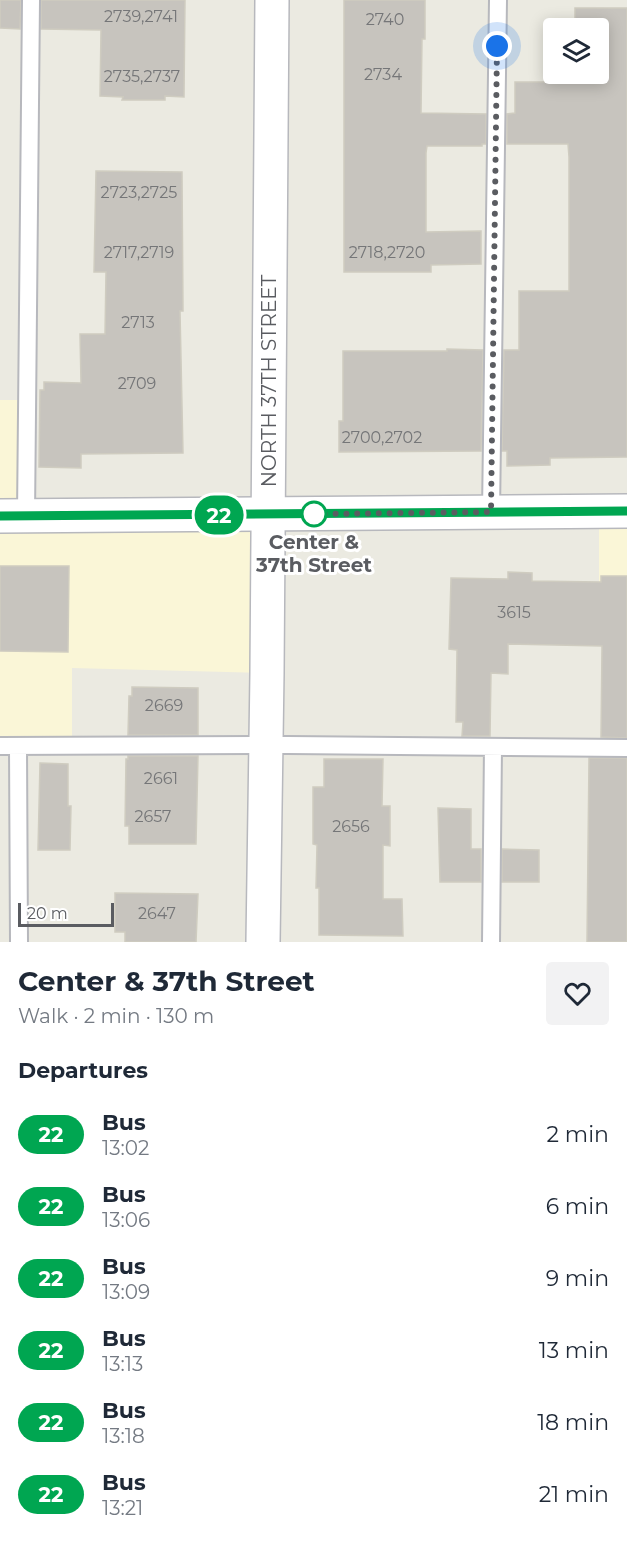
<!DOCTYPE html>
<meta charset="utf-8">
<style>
body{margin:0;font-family:Montserrat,sans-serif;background:#f2f2f3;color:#1f2937;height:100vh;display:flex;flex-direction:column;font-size:22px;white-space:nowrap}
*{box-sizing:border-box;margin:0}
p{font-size:20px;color:#747a83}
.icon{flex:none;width:33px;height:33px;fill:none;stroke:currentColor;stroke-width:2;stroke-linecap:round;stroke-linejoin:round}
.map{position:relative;height:942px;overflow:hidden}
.side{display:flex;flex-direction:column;background:#fff;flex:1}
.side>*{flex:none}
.badge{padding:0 12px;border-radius:20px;font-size:21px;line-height:39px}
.buttons{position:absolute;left:543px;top:18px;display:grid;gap:12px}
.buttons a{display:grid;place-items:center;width:66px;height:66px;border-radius:6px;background:#fff;box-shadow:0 3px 15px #0003;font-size:30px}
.scale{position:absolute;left:18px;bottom:15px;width:96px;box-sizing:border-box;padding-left:6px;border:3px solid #5a5c61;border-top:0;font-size:16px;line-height:21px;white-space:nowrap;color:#5a5c61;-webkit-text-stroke:4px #fff;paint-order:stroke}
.you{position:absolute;width:30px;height:30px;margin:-15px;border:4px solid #fff;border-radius:50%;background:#1a73e8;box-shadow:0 0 0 9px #1a73e833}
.map>.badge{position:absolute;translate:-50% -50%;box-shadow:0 0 0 3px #fff}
h2{padding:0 18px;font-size:22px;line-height:54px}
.round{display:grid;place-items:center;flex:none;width:63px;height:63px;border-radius:6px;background:#f2f2f3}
.head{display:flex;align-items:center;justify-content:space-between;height:102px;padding:0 18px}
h1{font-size:28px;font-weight:700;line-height:45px}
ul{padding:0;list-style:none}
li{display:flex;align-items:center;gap:18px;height:72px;padding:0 18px}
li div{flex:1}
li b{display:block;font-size:22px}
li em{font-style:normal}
li .badge{min-width:66px;font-weight:700;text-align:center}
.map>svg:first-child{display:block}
.commercial{fill:#faf6d7}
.building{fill:#c7c4be;stroke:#cfccc0;stroke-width:1.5}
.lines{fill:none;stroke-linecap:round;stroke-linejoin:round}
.service-casing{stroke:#b7b8bd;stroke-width:20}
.minor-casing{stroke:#b7b8bd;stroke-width:36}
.tertiary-casing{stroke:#b7b8bd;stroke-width:36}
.service{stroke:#fff;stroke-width:16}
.minor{stroke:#fff;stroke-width:33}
.tertiary{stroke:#fff;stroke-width:33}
.line-casing{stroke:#fff;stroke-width:14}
.line{stroke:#00a651;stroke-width:9}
.walk{stroke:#5a5c61;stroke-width:6;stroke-dasharray:0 10.8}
.stop-dot{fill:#fff;stroke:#00a651;stroke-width:3}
.labels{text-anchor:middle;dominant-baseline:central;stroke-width:6;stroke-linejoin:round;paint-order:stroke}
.number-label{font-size:16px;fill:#757678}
.street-label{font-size:20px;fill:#5a5c61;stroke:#fff}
.stop-label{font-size:20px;font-weight:bold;fill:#5a5c61;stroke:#fff}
</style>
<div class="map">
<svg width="627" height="942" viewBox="0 0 627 942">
<rect width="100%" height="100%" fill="#ebeae1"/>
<path class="commercial" d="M 0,400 L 26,400 L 27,516 L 268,514 L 267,673 L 72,668 L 72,746 L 0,746 Z
M 599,511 L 627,511 L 627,620 L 599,621 Z"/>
<path class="building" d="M 0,0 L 21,0 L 20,29 L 0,28 Z
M 41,0 L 185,0 L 184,97 L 165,96 L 165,100 L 122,100 L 123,97 L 100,96 L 101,30 L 41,29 Z
M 344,0 L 425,0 L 425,39 L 422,39 L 421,113 L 486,114 L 486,144 L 482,144 L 482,146 L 427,146 L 426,153 L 426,232 L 481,231 L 481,264 L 431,265 L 431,272 L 344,272 Z
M 575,8 L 627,8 L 627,457 L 550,458 L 550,465 L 507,466 L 507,451 L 502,451 L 504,350 L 519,350 L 519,291 L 569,291 L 569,157 L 568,144 L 507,144 L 507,114 L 515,113 L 515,82 L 574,82 L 575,74 L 598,74 L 598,28 L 575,28 Z
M 96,171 L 182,172 L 183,311 L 180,311 L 183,453 L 81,454 L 81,468 L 39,467 L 40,390 L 44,390 L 44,382 L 81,383 L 80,334 L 105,334 L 106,272 L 94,272 Z
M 447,349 L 483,350 L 481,451 L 339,452 L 339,421 L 343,421 L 343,351 L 447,351 Z
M 0,566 L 69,566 L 68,652 L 0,651 Z
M 508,572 L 532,573 L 532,581 L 601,582 L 601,576 L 627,576 L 627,738 L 601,737 L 602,646 L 508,644 L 508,674 L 491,673 L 490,736 L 462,736 L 463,722 L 456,722 L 457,650 L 449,649 L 451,578 L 508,579 Z
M 132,687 L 198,688 L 198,735 L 128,735 L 129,696 L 132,696 Z
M 128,756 L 198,756 L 196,844 L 129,844 L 129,826 L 125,826 L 126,759 L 128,759 Z
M 589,758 L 627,758 L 627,942 L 587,942 Z
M 324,759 L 383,759 L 382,806 L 390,806 L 390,846 L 383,845 L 383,899 L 402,899 L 403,936 L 319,935 L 319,888 L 316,888 L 317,845 L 313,844 L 313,787 L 324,787 Z
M 40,763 L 68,764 L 68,806 L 71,806 L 70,850 L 38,850 Z
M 438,808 L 471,809 L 471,849 L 481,849 L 481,882 L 440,882 Z
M 502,849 L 539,850 L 539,882 L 502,882 Z
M 115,893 L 198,894 L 196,942 L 125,942 L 125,932 L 115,932 Z"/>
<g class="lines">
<g class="service-casing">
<path id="service" d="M 491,512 L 498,0
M 26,516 L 31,0
M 0,746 L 288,745 L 627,748
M 18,747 L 19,942
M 491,942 L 493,747"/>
</g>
<g class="minor-casing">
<path id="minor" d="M 263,942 L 267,673 L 272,0"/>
</g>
<g class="tertiary-casing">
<path id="tertiary" d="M 0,516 L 627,511"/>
</g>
<use href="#service" class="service"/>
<use href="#minor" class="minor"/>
<use href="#tertiary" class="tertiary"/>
</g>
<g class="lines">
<g class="line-casing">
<path id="line" d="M 0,516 L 627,511"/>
</g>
<use href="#line" class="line"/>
<path class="walk" d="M 314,514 L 491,512 L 497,46"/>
</g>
<circle class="stop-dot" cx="314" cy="514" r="12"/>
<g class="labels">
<g class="number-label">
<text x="141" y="16">2739,2741</text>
<text x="385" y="19">2740</text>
<text x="383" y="74">2734</text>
<text x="142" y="76">2735,2737</text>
<text x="139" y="192">2723,2725</text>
<text x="139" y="252">2717,2719</text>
<text x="387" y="252">2718,2720</text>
<text x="138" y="322">2713</text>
<text x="137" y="383">2709</text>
<text x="382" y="437">2700,2702</text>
<text x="514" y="612">3615</text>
<text x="164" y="705">2669</text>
<text x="161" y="778">2661</text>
<text x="153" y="816">2657</text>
<text x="351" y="826">2656</text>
<text x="157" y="913">2647</text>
</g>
<g class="street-label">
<text transform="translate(269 381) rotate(-90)">NORTH 37TH STREET</text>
</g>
<g class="stop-label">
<text x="314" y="542">Center &amp;<tspan x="314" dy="23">37th Street</tspan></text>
</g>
</g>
</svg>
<div class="buttons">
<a><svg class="icon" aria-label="layers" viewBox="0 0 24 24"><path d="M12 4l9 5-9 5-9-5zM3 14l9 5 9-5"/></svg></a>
</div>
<div class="scale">20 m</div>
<div class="you" style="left:497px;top:46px"></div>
<b class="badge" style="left:219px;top:515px;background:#00a651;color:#fff">22</b>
</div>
<section class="side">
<div class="head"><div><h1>Center &amp; 37th Street</h1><p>Walk · 2 min · 130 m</p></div><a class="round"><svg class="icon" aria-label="heart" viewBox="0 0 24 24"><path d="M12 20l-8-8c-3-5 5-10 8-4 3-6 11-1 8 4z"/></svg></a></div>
<h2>Departures</h2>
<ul>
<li><span class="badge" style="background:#00a651;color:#fff">22</span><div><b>Bus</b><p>13:02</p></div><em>2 min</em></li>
<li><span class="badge" style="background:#00a651;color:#fff">22</span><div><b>Bus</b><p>13:06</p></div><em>6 min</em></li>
<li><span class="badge" style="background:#00a651;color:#fff">22</span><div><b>Bus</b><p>13:09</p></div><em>9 min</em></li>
<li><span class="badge" style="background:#00a651;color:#fff">22</span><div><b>Bus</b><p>13:13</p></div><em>13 min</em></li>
<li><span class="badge" style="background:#00a651;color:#fff">22</span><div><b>Bus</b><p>13:18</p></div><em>18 min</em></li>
<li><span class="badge" style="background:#00a651;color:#fff">22</span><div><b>Bus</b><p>13:21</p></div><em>21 min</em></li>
</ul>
</section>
